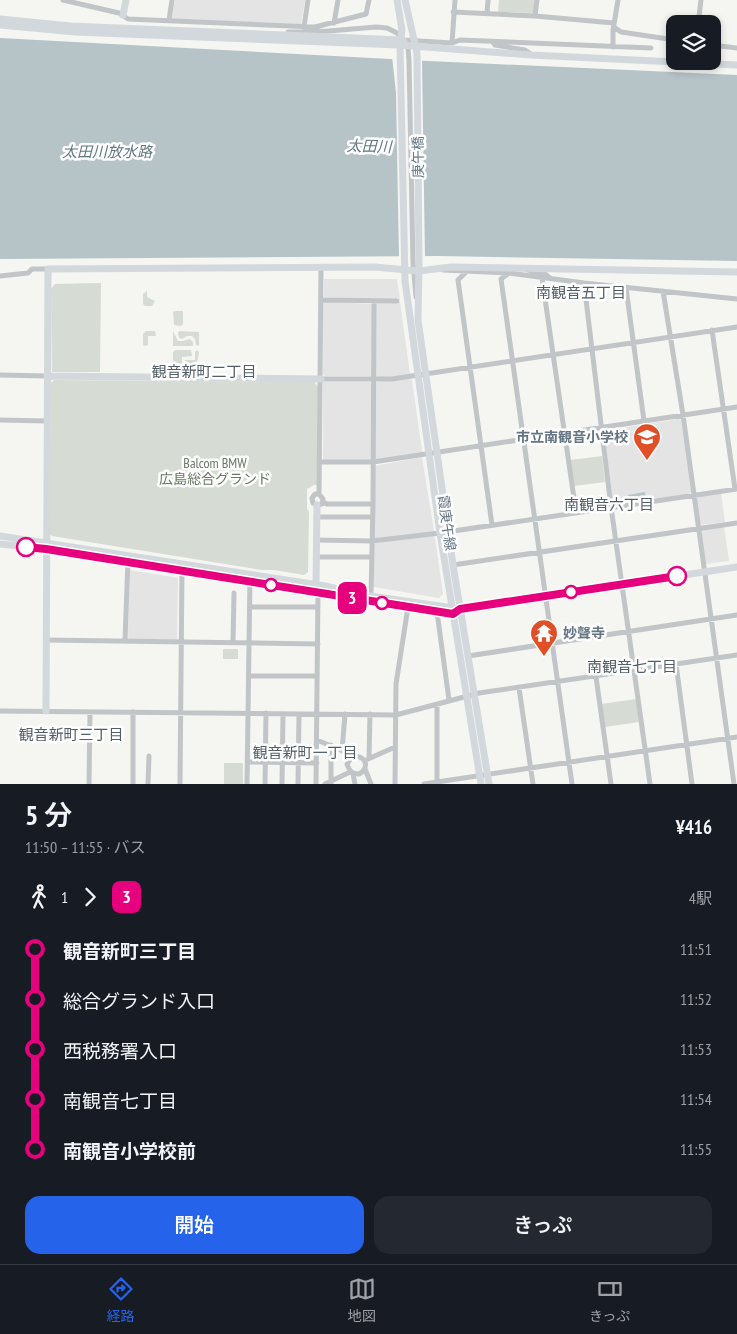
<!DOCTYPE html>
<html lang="ja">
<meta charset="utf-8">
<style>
body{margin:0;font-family:"PT Sans Narrow","Noto Sans JP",sans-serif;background:#242831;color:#f1f3f6;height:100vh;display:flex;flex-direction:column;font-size:19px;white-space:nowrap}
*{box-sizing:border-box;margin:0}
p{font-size:16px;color:#9ea1a6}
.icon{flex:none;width:28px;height:28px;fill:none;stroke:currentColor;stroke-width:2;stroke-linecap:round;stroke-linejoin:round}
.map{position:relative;height:784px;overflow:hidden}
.details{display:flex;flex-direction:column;background:#171b24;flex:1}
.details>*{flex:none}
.badge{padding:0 10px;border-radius:8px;font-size:18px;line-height:32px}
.fabs{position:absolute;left:666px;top:15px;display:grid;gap:10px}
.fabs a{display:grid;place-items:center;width:55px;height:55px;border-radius:10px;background:#171b24;box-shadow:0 2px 8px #0003;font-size:25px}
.map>.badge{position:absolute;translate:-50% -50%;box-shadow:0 0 0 2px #fff}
.legs{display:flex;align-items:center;gap:8px;height:55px;padding:0 25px;font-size:16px}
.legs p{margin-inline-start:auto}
.headline{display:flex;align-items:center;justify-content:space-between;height:85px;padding:0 25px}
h1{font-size:28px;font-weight:600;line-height:38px}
.action{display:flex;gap:10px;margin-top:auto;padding:10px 25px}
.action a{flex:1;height:58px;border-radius:15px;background:#2563eb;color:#fff;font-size:20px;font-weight:600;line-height:58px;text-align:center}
.action a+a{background:#242831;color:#f1f3f6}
ul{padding:0 25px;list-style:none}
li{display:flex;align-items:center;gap:18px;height:50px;font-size:19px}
li i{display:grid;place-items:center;width:8px;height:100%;margin:0 6px;background:currentColor}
li i::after{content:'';width:12px;height:12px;margin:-6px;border:4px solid;border-radius:50%;background:#171b24}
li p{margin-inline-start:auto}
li:first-child i{background:linear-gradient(#0000 50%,currentColor 0)}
li:last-child i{background:linear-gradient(currentColor 50%,#0000 0)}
.tab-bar{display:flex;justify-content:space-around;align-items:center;height:70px;border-top:1px solid #363941;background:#171b24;font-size:14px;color:#9ea1a6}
.tab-bar a{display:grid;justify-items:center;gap:2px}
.tab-bar .selected{color:#2563eb}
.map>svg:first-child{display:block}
.built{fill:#e3e4e3}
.green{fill:#d6dcd3}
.water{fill:#b6c3c7}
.pier{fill:#f5f5f2}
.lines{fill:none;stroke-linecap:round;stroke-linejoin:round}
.street{stroke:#c1c5c8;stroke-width:5}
.secondary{stroke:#d3d8dc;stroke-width:7}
.line-1-casing{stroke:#fff;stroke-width:11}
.line-1{stroke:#e6007e;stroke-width:8}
.stop-1-dot{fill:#fff;stroke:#e6007e;stroke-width:2.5}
.labels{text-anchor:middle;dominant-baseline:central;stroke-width:5;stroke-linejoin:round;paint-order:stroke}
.street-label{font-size:14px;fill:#647683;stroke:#fff}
.poi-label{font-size:14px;font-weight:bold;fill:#647683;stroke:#fff;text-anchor:end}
.park-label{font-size:14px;fill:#687a63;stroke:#fff}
.water-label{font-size:15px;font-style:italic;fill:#60777f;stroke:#fff}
.neighbourhood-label{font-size:15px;fill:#525f68;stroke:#fff}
</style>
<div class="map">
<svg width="737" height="784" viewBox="0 0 737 784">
<rect width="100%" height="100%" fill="#f5f5f2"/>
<path class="built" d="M 175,0 L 305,0 L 301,24 L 171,19 Z
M 324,279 L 397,279 L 400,300 L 326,299 L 324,297 Z
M 325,302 L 372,304 L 371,376 L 325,376 L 323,374 L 323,304 Z
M 377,302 L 400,302 L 410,374 L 392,377 L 377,377 L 376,375 L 376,304 Z
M 410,379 L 412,380 L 422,451 L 421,453 L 377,460 L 375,459 L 375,383 L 377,382 Z
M 323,382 L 370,382 L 372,384 L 372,459 L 370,460 L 324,460 L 323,459 Z
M 678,419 L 681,420 L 692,492 L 689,494 L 615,505 L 613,504 L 604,431 Z
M 422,457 L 434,531 L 433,532 L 376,539 L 374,538 L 375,466 Z
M 721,493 L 725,522 L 700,525 L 695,496 Z
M 724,526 L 729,561 L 706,564 L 705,563 L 700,531 Z
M 433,536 L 435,538 L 443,594 L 439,598 L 374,587 L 374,544 L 376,543 Z
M 130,570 L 178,578 L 177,640 L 129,639 L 128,637 Z"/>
<path class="green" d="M 499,0 L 536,0 L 534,12 L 532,13 L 498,12 Z
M 101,283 L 100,372 L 52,372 L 51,289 L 55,284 Z
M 147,291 L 147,297 L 155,301 L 152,306 L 145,306 L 143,304 L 143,294 Z
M 175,311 L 183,311 L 183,324 L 181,326 L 174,325 L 173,312 Z
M 146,331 L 155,331 L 156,336 L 148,336 L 148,345 L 144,346 L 143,344 L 143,334 Z
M 173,331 L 178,341 L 183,341 L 190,339 L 193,342 L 193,346 L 173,346 Z
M 179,331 L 199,332 L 199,346 L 196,345 L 195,339 L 192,336 L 187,336 L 182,339 L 179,338 L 178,333 Z
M 175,350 L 191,350 L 192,356 L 182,357 L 182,365 L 174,366 L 173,365 L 173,352 Z
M 197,350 L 199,352 L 197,363 L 192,366 L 186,366 L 185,360 L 195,360 L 195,352 Z
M 54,380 L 314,382 L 318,387 L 317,485 L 314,485 L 307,489 L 307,509 L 309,512 L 308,572 L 304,575 L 274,570 L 262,570 L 52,536 L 49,533 L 51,383 Z
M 602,456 L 605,482 L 574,486 L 570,460 Z
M 223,649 L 238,649 L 238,659 L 223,659 Z
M 636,699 L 639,722 L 605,727 L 601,704 Z
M 224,763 L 243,763 L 243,784 L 224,784 Z"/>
<path class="water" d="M 0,38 L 428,61 L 737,75 L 737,261 L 437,256 L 0,259 Z
M 645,492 L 646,499 L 629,502 L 628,495 Z"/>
<path class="pier" d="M 392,56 L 422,58 L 425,258 L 399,259 L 396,93 Z"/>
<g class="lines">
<path class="street" d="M 63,0 L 119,13 L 128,19 L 315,27 L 366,14 L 369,0
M 455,0 L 452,43 L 460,40 L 651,48
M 453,12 L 535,16 L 614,23
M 487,14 L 488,0
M 535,16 L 537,0
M 169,20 L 172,0
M 334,23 L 338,0
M 698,24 L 701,0
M 304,27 L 308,0
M 614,27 L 621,32 L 675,40
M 288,32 L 329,31 L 376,27 L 387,28 L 397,33 L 404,40 L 408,48 L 409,60 L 413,262 L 416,297
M 404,40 L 452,43
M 493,42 L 495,45 L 525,50 L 531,54
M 712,45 L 737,48
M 613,47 L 613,30 L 618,0
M 443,270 L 509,273 L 584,283 L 737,299
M 528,270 L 545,274 L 550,278
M 466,272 L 458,280 L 492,525
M 509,273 L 501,279 L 572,784
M 0,276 L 28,273 L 32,269 L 48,269
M 542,278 L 576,512
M 584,283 L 611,507 L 650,784
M 626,288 L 644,421
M 663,291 L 683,415 L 734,784
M 321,300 L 397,301
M 712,330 L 735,489
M 0,375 L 47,376
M 321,379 L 392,379 L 737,327
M 0,420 L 47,421
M 320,462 L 373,462 L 737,407
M 319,494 L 315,494 L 312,498 L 313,503 L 317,505 L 322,504 L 323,499 L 319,494 L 321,267
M 323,502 L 327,504 L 373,504
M 316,517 L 372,517
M 316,540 L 372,541 L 440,533 L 737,489
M 316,557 L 372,557
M 453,565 L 737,523
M 371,596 L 373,504 L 374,301
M 250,607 L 318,607
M 437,612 L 449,700
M 46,640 L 318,644
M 125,641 L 128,559
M 233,643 L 234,593
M 468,656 L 737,615
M 676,664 L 692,784
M 249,676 L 317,676
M 596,677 L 611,784
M 519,688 L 533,784
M 437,704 L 437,784
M 0,711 L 396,715 L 479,693 L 737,655
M 317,740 L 350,754 L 352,757 C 365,754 371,767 359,774 C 352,774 349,771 347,764 L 352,757
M 331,745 L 331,784
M 342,751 L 345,714
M 369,758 L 370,714
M 368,759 L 395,747
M 248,762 L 317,763
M 365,769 L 371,784
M 353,774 L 355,784
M 89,784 L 90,712
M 133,784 L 133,712
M 148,784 L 149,756
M 180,784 L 182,568
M 247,784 L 250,576
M 265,784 L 266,713
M 282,784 L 283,714
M 298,784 L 299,714
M 316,784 L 318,591
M 325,784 L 350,772
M 395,784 L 396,684 L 408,607
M 424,784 L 737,737"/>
<path class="secondary" d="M 397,0 L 402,30 L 400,45 L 405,281 L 440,533 L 481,784
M 405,0 L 417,53 L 419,262 L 418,320 L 453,565 L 489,784
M 123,15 L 126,0
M 0,19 L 70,26 L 401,40 L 404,41
M 0,25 L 75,32 L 400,45 L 531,55 L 737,65
M 47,376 L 321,379
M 0,536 L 325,586 L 363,595 L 460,609 L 737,567
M 0,544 L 46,549 L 442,613 L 453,614 L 456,612
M 316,586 L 317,505
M 46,711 L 48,269 L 374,267 L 419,271 L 451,267 L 737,272"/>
</g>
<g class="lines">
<g class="line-1-casing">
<path id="line-1" d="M 26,547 L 46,549 L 453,614 L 460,609 L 677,576"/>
</g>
<use href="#line-1" class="line-1"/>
</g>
<defs>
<g id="school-pin" transform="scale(1.4375)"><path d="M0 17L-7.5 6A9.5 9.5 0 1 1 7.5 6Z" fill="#e14f26" stroke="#fff"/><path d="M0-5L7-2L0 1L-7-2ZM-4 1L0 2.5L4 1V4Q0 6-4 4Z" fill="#fff"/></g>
<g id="temple-pin" transform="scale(1.4375)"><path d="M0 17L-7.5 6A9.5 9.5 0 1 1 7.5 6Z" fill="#e14f26" stroke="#fff"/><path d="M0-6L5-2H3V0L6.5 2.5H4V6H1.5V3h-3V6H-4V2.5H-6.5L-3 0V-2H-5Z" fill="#fff"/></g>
</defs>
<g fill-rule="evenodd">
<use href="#school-pin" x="647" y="437"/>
<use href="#temple-pin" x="544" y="633"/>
</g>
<g class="stop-1-dot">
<circle cx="26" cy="547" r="9"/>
<circle cx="677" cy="576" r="9"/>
<circle cx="271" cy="585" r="6"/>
<circle cx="571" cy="592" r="6"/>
<circle cx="382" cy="603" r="6"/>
</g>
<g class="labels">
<g class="street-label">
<text transform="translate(418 157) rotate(-91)">庚午橋</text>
<text transform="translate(447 523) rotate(82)">霞庚午線</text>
</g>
<g class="poi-label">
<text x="628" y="437">市立南観音小学校</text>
<text x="563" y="633" text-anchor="start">妙聲寺</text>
</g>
<g class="park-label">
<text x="215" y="463">Balcom BMW<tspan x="215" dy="16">広島総合グランド</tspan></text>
</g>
<g class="water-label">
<text transform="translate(369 146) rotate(1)">太田川</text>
<text x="107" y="151">太田川放水路</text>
</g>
<g class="neighbourhood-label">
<text x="581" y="292">南観音五丁目</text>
<text x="204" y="371">観音新町二丁目</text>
<text x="609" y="504">南観音六丁目</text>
<text x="632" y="666">南観音七丁目</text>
<text x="71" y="734">観音新町三丁目</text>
<text x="305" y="752">観音新町一丁目</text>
</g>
</g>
</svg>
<div class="fabs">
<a><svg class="icon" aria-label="layers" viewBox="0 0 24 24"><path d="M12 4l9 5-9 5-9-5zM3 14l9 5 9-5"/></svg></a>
</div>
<b class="badge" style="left:352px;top:598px;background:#e6007e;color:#fff">3</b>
</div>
<section class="details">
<div class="headline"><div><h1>5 分</h1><p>11:50 – 11:55 · バス</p></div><b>¥416</b></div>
<div class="legs"><svg class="icon" aria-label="walk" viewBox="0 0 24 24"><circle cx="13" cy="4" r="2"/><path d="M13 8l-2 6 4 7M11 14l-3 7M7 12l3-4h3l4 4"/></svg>1<svg class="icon" aria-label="forward" viewBox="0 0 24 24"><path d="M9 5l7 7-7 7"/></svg><b class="badge" style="background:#e6007e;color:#fff">3</b><p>4駅</p></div>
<ul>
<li><i style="color:#e6007e"></i><b>観音新町三丁目</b><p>11:51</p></li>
<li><i style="color:#e6007e"></i><span>総合グランド入口</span><p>11:52</p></li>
<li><i style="color:#e6007e"></i><span>西税務署入口</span><p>11:53</p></li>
<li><i style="color:#e6007e"></i><span>南観音七丁目</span><p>11:54</p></li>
<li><i style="color:#e6007e"></i><b>南観音小学校前</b><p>11:55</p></li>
</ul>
<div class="action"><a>開始</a><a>きっぷ</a></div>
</section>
<nav class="tab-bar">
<a class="selected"><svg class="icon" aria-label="directions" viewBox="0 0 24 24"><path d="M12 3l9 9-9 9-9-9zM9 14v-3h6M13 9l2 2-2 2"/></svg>経路</a>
<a><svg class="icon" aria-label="map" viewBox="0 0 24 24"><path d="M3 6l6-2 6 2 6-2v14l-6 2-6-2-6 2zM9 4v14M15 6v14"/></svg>地図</a>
<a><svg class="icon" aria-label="tickets" viewBox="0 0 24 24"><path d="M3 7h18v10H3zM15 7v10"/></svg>きっぷ</a>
</nav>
